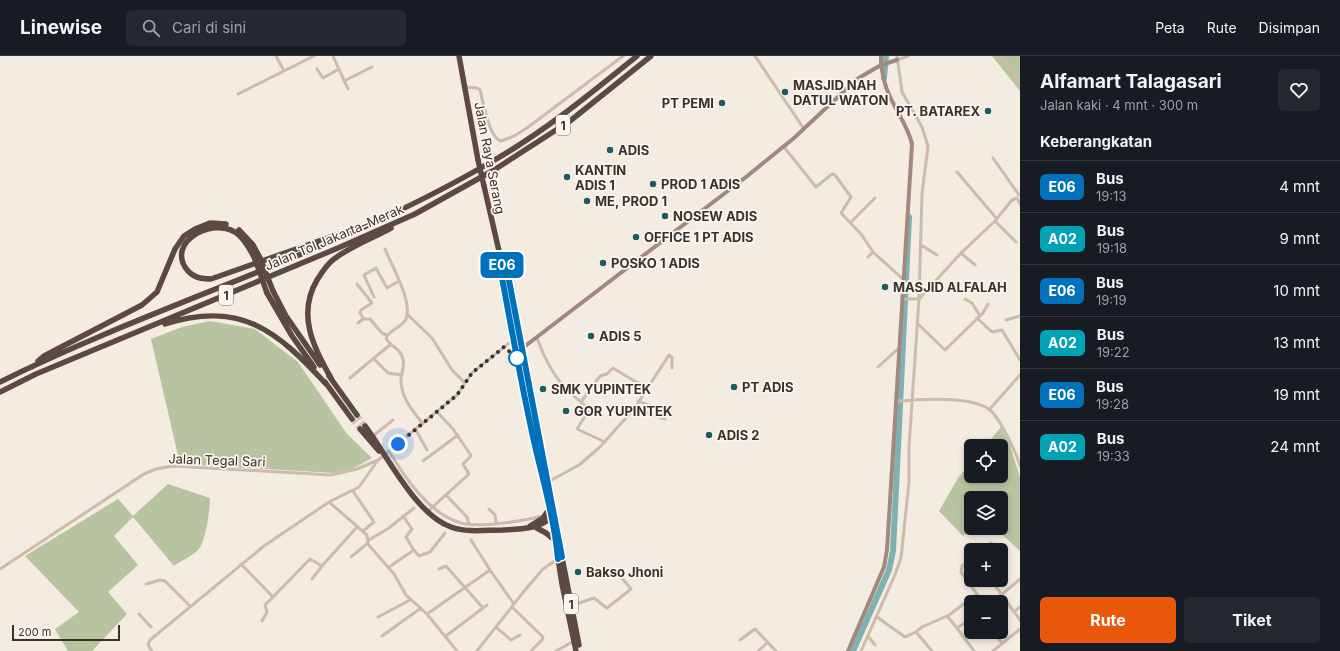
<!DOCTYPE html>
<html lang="id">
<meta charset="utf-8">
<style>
body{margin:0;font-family:Inter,sans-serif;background:#242831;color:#f1f3f6;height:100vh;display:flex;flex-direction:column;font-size:15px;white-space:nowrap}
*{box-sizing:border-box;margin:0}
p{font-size:13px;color:#9ea1a6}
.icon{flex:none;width:22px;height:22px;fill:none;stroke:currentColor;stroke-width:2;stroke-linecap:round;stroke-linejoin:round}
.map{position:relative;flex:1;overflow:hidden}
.side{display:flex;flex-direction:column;background:#171b24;width:320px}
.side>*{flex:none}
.badge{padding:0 8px;border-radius:6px;font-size:14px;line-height:26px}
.controls{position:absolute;left:964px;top:383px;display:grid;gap:8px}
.controls a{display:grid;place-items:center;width:44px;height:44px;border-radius:6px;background:#171b24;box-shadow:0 2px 6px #0003;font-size:20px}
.scale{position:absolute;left:12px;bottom:10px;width:108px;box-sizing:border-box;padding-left:4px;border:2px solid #3b302b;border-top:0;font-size:11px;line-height:14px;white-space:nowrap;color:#3b302b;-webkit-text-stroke:3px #fbf5ee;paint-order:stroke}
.you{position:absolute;width:20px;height:20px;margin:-10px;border:3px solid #fff;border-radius:50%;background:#1a73e8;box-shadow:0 0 0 6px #1a73e833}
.map>.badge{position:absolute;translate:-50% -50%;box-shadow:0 0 0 2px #fff}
h2{padding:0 20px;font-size:15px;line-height:36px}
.round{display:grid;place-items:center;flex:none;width:42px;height:42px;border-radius:6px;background:#242831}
.overview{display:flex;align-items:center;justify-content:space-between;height:68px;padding:0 20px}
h1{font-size:19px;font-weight:700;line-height:30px}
.action{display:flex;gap:8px;margin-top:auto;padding:8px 20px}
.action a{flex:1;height:46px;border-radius:6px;background:#ea580c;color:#fff;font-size:16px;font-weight:700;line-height:46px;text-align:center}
.action a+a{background:#242831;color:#f1f3f6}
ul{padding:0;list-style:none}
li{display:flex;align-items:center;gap:12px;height:52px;padding:0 20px;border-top:1px solid #363941}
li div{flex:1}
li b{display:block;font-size:15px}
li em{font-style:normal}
li .badge{min-width:44px;font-weight:700;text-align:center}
header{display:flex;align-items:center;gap:24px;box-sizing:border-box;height:56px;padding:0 20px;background:#171b24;border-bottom:1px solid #363941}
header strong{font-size:19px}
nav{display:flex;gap:22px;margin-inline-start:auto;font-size:14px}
.search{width:280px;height:36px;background:#242831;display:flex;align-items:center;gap:10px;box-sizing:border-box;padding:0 14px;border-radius:6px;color:#9ea1a6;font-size:15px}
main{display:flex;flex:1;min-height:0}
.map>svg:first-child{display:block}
.green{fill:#b8c4a0}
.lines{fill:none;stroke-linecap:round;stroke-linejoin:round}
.river{stroke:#7fb0b2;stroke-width:6}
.highway-tunnel{stroke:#cfc6bd;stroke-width:5.5;stroke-dasharray:5.5 3;stroke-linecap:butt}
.street{stroke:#cdbbac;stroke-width:3}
.secondary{stroke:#a18a7d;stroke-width:4}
.highway{stroke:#5c4a42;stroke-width:5.5}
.highway-bridge{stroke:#5c4a42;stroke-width:5.5}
.line-casing{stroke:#fff;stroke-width:9}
.line{stroke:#0072bc;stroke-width:6}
.walk{stroke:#3b302b;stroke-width:4;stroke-dasharray:0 7.2}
.poi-dot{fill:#1f5a5e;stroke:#fbf5ee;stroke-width:1.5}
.stop-dot{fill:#fff;stroke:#0072bc;stroke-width:2}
.labels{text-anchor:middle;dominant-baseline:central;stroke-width:3.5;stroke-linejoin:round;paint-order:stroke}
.shield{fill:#fbf5ee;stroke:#756b66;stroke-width:1}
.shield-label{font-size:12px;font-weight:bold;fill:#3b302b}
.poi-label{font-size:13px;font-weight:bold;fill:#3b302b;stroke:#fbf5ee;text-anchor:start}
.street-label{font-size:13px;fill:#3b302b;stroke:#fbf5ee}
</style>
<header>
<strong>Linewise</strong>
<div class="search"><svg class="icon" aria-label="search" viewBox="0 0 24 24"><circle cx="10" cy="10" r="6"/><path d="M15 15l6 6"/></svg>Cari di sini</div>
<nav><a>Peta</a><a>Rute</a><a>Disimpan</a></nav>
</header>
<main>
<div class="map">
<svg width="1020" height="595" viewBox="0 0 1020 595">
<rect width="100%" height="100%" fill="#f4ebe1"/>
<path class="green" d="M 992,0 L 1020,0 L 1020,35 Z
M 210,265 L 255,273 L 298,306 L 347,378 L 372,402 L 354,412 L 334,417 L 180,408 L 151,283 L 182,271 Z
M 1001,371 L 1009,387 L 1020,421 L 1020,495 L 995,472 L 1001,472 L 1001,442 L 971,442 L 972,472 L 963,480 L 939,455 L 958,422 L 971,406 L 971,420 L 1001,420 L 1001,390 L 985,390 Z
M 168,428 L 210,442 C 210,453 206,486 198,494 C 192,500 181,505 174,510 L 133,461 L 114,480 L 138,509 L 108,536 L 127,558 L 92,595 L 68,595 L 55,573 L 79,556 L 25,500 L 118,443 L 133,460 Z"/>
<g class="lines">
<path class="river" d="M 884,22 L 886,0
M 853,595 L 889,514 L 893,495 L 909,161"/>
<path class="highway-tunnel" d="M 357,359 L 365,370
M 352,363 L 360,373"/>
<path class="street" d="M 276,0 L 284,15
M 333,0 L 348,33
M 755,0 L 804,73
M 1001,0 L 1020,25
M 897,4 L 908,0
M 317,13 L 323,22 L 339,13
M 344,25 L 372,11
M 465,31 L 477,32 L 480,34 C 483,45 489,82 501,85 L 514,80 L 527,72 L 623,0
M 238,38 L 314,0
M 784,91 L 816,131 L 832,118 L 835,119 L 851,141 L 841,157 L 861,178 L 873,196 L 904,224
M 993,102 L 1019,139
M 957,116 L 997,163
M 995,165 L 1016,186
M 851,166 L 875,142
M 921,189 L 937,199
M 385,193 C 392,210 413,246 406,263 C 403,271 390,273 386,282 C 390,291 401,292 403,303 C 405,310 401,317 401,324 C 401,342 413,355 423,368
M 961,197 L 975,209
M 868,201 L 873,196
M 357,228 L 372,247 L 361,254 L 360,257 L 364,263 L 370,263 L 382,277 L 387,279
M 374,241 L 364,219 L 376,212 L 387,232 L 399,225
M 903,243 L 919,243 L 961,197 L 995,165 L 1012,144 L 1017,142 L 1020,148
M 965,243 L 972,247 L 980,260
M 407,258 L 432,282 L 452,314 L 464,326
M 977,262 L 992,276 L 1002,274 L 1020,304
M 1006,264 L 1020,260
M 358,267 L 363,263
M 918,268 L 945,294 L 983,257 L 988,248
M 537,282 C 544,301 553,320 568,335 C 575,341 583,347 589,354 L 577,373 L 605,386
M 374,303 L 388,317 L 402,319
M 878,311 L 900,291
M 350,322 L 391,288
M 638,345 L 669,357
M 897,345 C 921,344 969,339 989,353 C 1000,362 1016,396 1020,410
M 581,346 L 600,320 L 607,318 L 613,312 L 636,326 L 647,330
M 634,353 L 665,363
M 989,354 L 1020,319
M 416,374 L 427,394
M 373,380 L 393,364
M 389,395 C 405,422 429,458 461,467 C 478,472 524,465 542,460
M 385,398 L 457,339 L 472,317 L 513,284
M 423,405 L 458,379
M 548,426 L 579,409 L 599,392 L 634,353 L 669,299 L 672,301 L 672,312
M 353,435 L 374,466 L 363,475
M 446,439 L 467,461 L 469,468
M 329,446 L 367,479 L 368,488 L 394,518 L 406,539 L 427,558 L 457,595
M 489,453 L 495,459 L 496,466
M 427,456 L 469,418 L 463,408 L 471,400 L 470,398 L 453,373 L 437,356
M 403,460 L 412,473 L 406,481 L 413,493 L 419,500 L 430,496 L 445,477
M 369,484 L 389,472 L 414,452
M 471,484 L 490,514
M 982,494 L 991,487 L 998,492
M 351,501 L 368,487
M 971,503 L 962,510 L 961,516 L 983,546
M 241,508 L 273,541 L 310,503 L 322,510 L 357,471
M 389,511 L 414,494
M 0,513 L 144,418 L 156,413 L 173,410 L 331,419 L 357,413 L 378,404 L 383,400
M 439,513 L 446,510 L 483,552
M 312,523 L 322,510
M 991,524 L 1020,564
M 146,528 L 160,524 L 165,525 L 190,550
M 993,546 L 1020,523
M 571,550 L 594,542 L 607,552 L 631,533 L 621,521
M 512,551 L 543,581 L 542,584 L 531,595
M 1014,556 L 1020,551
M 139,558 L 151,571
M 427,558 L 490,514 L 514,548
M 947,560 L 957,572
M 378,561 L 410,544
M 877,561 L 905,581 L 916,576 L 932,595
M 971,563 L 957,572 L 974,595
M 262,565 L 267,556 L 265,549 L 273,541
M 497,572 L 511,584 L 520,579
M 916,576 L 922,571 L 949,559 L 977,538
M 993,576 L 1002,587
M 382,580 L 421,552
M 446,580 L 487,549
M 868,580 L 875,589
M 740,584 L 755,573 L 776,595
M 152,595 L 148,589 L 150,584 L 264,490 L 329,446 L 359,431 L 378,404
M 477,595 L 525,534 L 543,513 L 559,502
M 556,595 L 574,585
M 758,595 L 767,587
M 861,595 L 894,521 L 901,502 L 909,426 L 909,391 L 919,243 L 922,138 L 928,90 L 922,71 L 902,36 L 897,0
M 993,595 L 1020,573"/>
<path class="secondary" d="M 520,294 L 746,121 L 794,82 L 857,23 L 881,9 L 881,0
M 848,595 L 884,511 L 887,494 L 912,88 C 908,70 895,54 888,36 C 884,28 883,18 881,9 L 897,4"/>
<path class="highway" d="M 459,0 L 478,104
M 484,130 L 502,208 L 501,216 L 532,377 L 550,452 L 562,528 L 576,595
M 239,174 L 253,189 L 260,202
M 255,203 C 251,195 247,187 240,180 C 217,157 163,186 188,215 C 194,222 202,223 211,223 L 353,173
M 502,208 L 507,214 L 557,473
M 273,235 L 286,260 L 320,309
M 267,237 L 292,280 L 314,311
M 165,268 C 241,244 277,275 326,328
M 38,305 L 44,300 L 142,249 L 157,236 L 175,193 L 184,180 L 195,173 L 210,167 L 226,168
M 329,320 L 357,359
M 331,322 C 313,291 297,258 317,224 C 322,216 327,208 334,203 C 351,190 373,182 391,172
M 0,326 C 161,246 336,197 491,106 C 544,76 590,38 637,0
M 325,326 L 352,363
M 0,336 L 36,318 L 338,192 L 415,158 L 494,114 L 570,65 L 651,0
M 365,370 C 387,399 416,459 451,471 C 467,477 486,474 503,474 C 520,473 539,473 552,461
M 360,373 L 379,395
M 530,470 L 543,462 L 550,452
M 535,471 L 546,477 L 556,485
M 560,491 L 579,589"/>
<path class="highway-bridge" d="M 478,104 L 484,130
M 260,202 L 273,235
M 255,203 L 267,237"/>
</g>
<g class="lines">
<g class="line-casing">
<path id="line" d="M 558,503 C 554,461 542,421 533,381 C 521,326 511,271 501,216 L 502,208 L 507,214 L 562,501"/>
</g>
<use href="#line" class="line"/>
<path class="walk" d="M 398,388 L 457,339 L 472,317 L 504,291 L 517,302"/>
</g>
<g class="poi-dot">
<circle cx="785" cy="36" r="4"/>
<circle cx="722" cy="47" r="4"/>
<circle cx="988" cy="55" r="4"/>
<circle cx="610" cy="94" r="4"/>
<circle cx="567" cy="121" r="4"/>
<circle cx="653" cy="128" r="4"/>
<circle cx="587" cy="145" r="4"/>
<circle cx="665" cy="160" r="4"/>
<circle cx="636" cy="181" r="4"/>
<circle cx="603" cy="207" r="4"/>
<circle cx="885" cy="231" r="4"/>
<circle cx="591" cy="280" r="4"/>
<circle cx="734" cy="331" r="4"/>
<circle cx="543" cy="333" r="4"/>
<circle cx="566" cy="355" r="4"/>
<circle cx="709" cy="379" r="4"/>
<circle cx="578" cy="516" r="4"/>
</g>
<circle class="stop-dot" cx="517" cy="302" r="8"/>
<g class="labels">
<g class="shield">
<rect x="556" y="59" width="14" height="20" rx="3"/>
<rect x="219" y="229" width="14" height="20" rx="3"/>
<rect x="564" y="538" width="14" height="20" rx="3"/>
</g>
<g class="shield-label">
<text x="563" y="69">1</text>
<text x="226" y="239">1</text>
<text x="571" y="548">1</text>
</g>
<g class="poi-label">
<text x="793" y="29">MASJID NAH<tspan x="793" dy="15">DATUL WATON</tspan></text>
<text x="714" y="47" text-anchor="end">PT PEMI</text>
<text x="980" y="55" text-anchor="end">PT. BATAREX</text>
<text x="618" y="94">ADIS</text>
<text x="575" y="114">KANTIN<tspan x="575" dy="15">ADIS 1</tspan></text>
<text x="661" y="128">PROD 1 ADIS</text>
<text x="595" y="145">ME, PROD 1</text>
<text x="673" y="160">NOSEW ADIS</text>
<text x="644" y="181">OFFICE 1 PT ADIS</text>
<text x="611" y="207">POSKO 1 ADIS</text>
<text x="893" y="231">MASJID ALFALAH</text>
<text x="599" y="280">ADIS 5</text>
<text x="742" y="331">PT ADIS</text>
<text x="551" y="333">SMK YUPINTEK</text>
<text x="574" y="355">GOR YUPINTEK</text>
<text x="717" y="379">ADIS 2</text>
<text x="586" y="516">Bakso Jhoni</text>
</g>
<g class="street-label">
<text transform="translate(490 102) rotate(79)">Jalan Raya Serang</text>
<text transform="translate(334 181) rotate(-23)">Jalan Tol Jakarta–Merak</text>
<text transform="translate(217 404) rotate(2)">Jalan Tegal Sari</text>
</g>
</g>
</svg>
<div class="controls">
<a><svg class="icon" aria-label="locate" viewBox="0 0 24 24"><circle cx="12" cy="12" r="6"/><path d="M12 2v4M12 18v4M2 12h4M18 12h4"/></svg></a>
<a><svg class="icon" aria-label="layers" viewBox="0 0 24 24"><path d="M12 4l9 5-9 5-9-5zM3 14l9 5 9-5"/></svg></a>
<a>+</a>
<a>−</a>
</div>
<div class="scale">200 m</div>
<div class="you" style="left:398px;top:388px"></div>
<b class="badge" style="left:502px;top:209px;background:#0072bc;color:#fff">E06</b>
</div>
<section class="side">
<div class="overview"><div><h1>Alfamart Talagasari</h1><p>Jalan kaki · 4 mnt · 300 m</p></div><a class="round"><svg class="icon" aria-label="heart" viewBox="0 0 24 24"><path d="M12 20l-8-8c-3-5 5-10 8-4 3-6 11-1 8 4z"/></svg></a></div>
<h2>Keberangkatan</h2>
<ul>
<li><span class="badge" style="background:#0072bc;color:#fff">E06</span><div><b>Bus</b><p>19:13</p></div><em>4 mnt</em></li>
<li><span class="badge" style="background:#00a3b4;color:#fff">A02</span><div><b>Bus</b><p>19:18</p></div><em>9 mnt</em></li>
<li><span class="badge" style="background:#0072bc;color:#fff">E06</span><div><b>Bus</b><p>19:19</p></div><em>10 mnt</em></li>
<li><span class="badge" style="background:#00a3b4;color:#fff">A02</span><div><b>Bus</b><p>19:22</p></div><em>13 mnt</em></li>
<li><span class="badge" style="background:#0072bc;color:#fff">E06</span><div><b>Bus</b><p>19:28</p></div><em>19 mnt</em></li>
<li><span class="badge" style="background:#00a3b4;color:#fff">A02</span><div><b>Bus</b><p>19:33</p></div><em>24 mnt</em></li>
</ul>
<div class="action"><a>Rute</a><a>Tiket</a></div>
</section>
</main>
